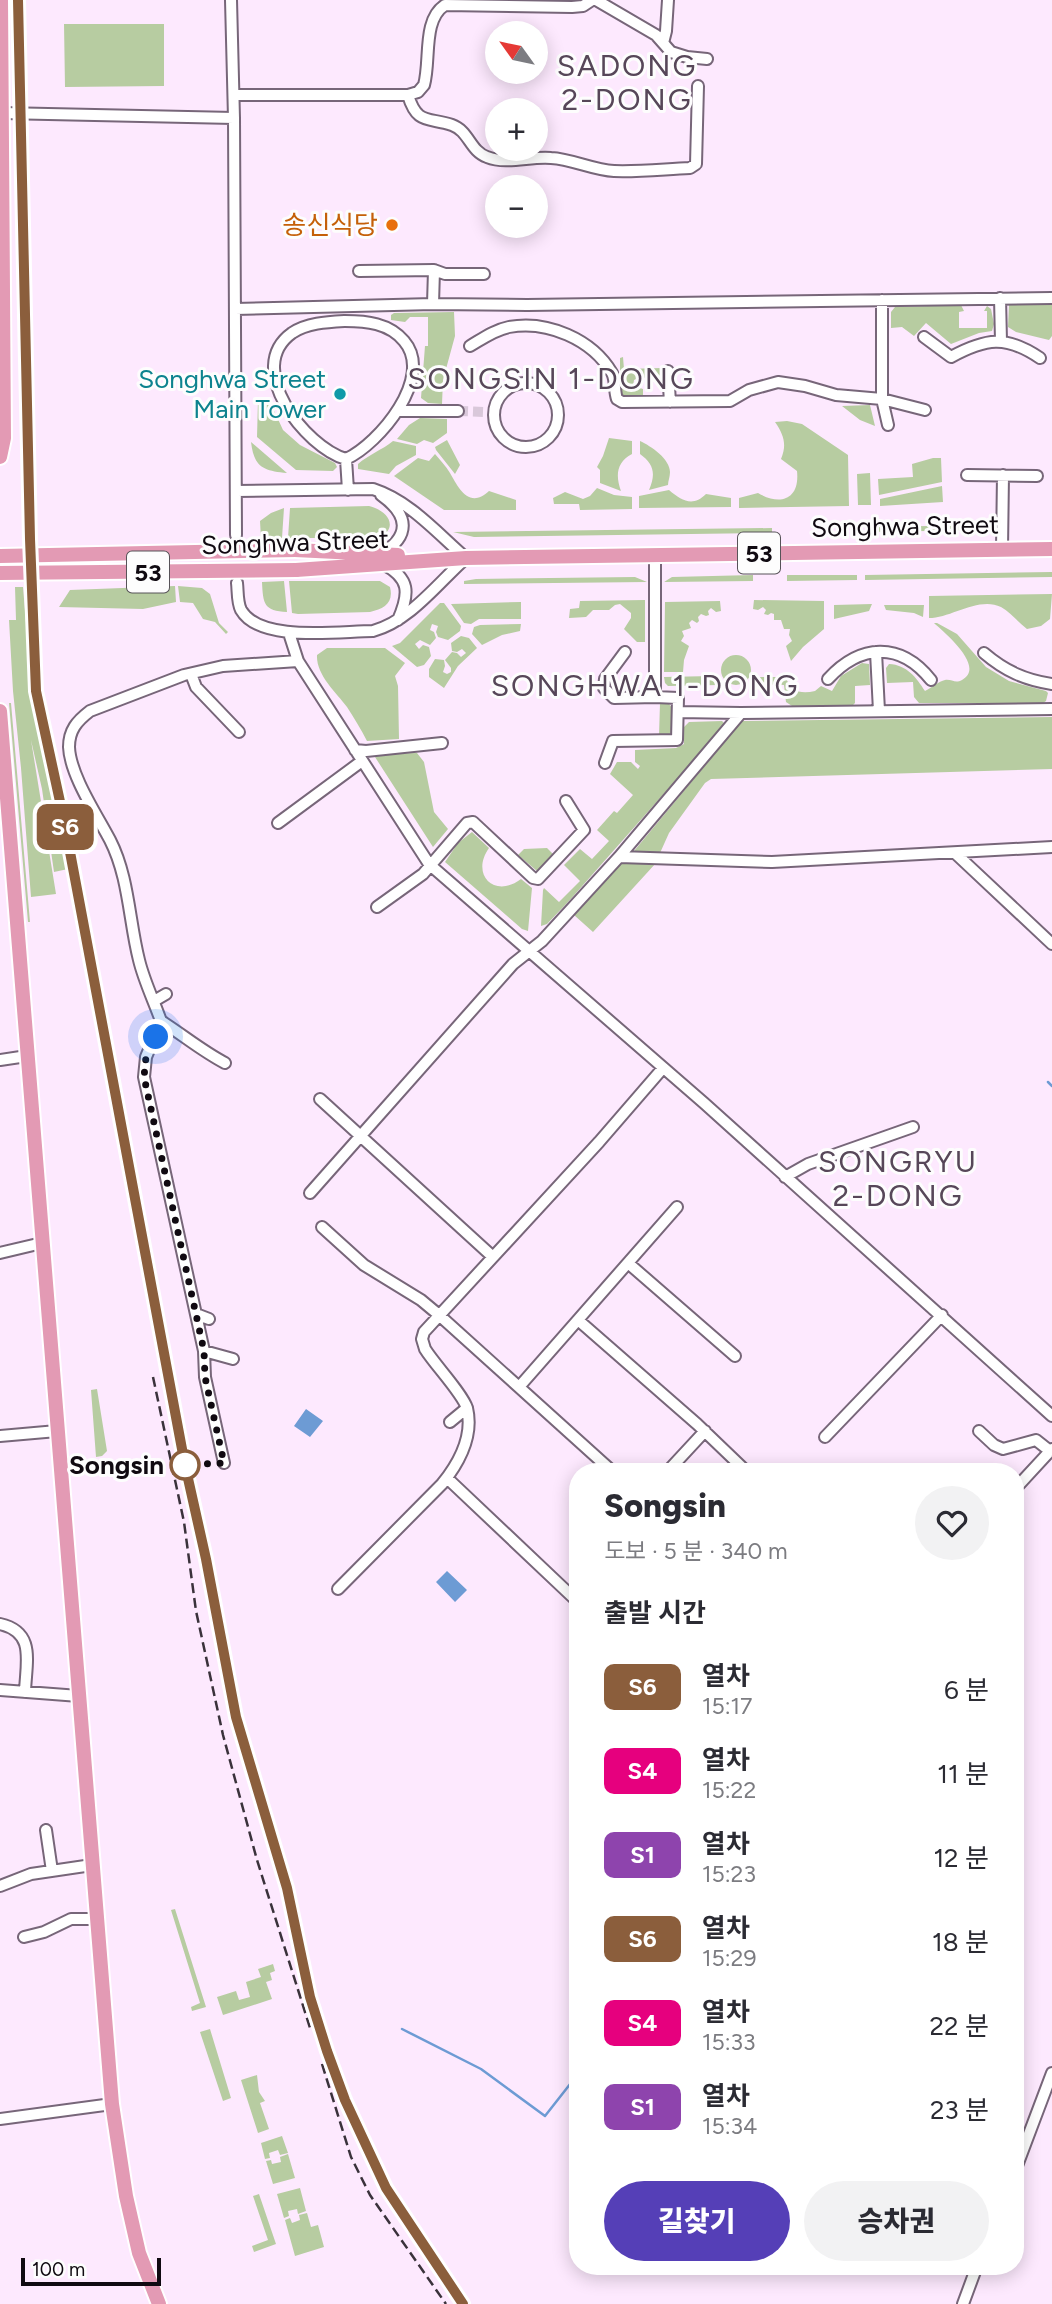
<!DOCTYPE html>
<html lang="ko">
<meta charset="utf-8">
<style>
body{margin:0;font-family:Figtree,"Noto Sans KR",sans-serif;background:#f2f2f3;color:#2b2b33;height:100vh;display:flex;flex-direction:column;font-size:26px;white-space:nowrap}
*{box-sizing:border-box;margin:0}
p{font-size:23px;color:#7c7c81}
.icon{flex:none;width:38px;height:38px;fill:none;stroke:currentColor;stroke-width:2;stroke-linecap:round;stroke-linejoin:round}
.map{position:relative;flex:1;overflow:hidden}
.drawer{position:absolute;left:569px;top:1463px;width:455px;height:812px;display:flex;flex-direction:column;background:#fff;border-radius:28px;box-shadow:0 4px 18px #0003}
.drawer>*{flex:none}
.badge{padding:0 14px;border-radius:10px;font-size:24px;line-height:46px}
.needle{width:46px;rotate:303deg}
.buttons{position:absolute;left:485px;top:21px;display:grid;gap:14px}
.buttons a{display:grid;place-items:center;width:63px;height:63px;border-radius:50%;background:#fff;box-shadow:0 4px 18px #0003;font-size:35px}
.scale{position:absolute;left:21px;bottom:18px;width:140px;box-sizing:border-box;padding-left:7px;border:4px solid #100a11;border-top:0;font-size:19px;line-height:24px;white-space:nowrap;color:#100a11;-webkit-text-stroke:5px #fdfdfd;paint-order:stroke}
.you{position:absolute;width:35px;height:35px;margin:-18px;border:5px solid #fff;border-radius:50%;background:#1a73e8;box-shadow:0 0 0 10px #1a73e833}
.map>.badge{position:absolute;translate:-50% -50%;box-shadow:0 0 0 4px #fff}
h2{padding:0 35px;font-size:26px;line-height:63px}
.round{display:grid;place-items:center;flex:none;width:74px;height:74px;border-radius:37px;background:#f2f2f3}
.head{display:flex;align-items:center;justify-content:space-between;height:119px;padding:0 35px}
h1{font-size:33px;font-weight:800;line-height:52px}
.primary-button{display:flex;gap:14px;margin-top:auto;padding:14px 35px}
.primary-button a{flex:1;height:80px;border-radius:42px;background:#553fb7;color:#fff;font-size:28px;font-weight:800;line-height:80px;text-align:center}
.primary-button a+a{background:#f2f2f3;color:#2b2b33}
ul{padding:0;list-style:none}
li{display:flex;align-items:center;gap:21px;height:84px;padding:0 35px}
li div{flex:1}
li b{display:block;font-size:26px}
li em{font-style:normal}
li .badge{min-width:77px;font-weight:700;text-align:center}
.map>svg:first-child{display:block}
.green{fill:#b7cca1}
.water{fill:#6d9bd4}
.lines{fill:none;stroke-linecap:round;stroke-linejoin:round}
.stream{stroke:#6d9bd4;stroke-width:2.5}
.minor-tunnel{stroke:#d9c8da;stroke-width:10;stroke-dasharray:10 5;stroke-linecap:butt}
.minor-casing{stroke:#776679;stroke-width:14}
.major-casing{stroke:#fff;stroke-width:18}
.minor{stroke:#fff;stroke-width:10}
.major{stroke:#e39ab4;stroke-width:14}
.rail{stroke:#3a323b;stroke-width:2.5;stroke-dasharray:10 5;stroke-linecap:butt}
.major-bridge-casing{stroke:#fff;stroke-width:18;stroke-linecap:butt}
.major-bridge{stroke:#e39ab4;stroke-width:14}
.line-casing{stroke:#fff;stroke-width:16}
.line{stroke:#8b5e3c;stroke-width:10}
.walk{stroke:#100a11;stroke-width:7;stroke-dasharray:0 12.6}
.food-dot{fill:#e8710a;stroke:#fdfdfd;stroke-width:2.5}
.culture-dot{fill:#0f9aa8;stroke:#fdfdfd;stroke-width:2.5}
.stop-dot{fill:#fff;stroke:#8b5e3c;stroke-width:3.5}
.labels{text-anchor:middle;dominant-baseline:central;stroke-width:6;stroke-linejoin:round;paint-order:stroke}
.shield{fill:#fdfdfd;stroke:#575358;stroke-width:2}
.shield-label{font-size:24px;font-weight:bold;fill:#100a11}
.food-label{font-size:26px;fill:#c56008;stroke:#fdfdfd;text-anchor:end}
.culture-label{font-size:26px;fill:#0d838f;stroke:#fdfdfd;text-anchor:end}
.street-label{font-size:26px;fill:#100a11;stroke:#fdfdfd}
.stop-label{font-size:26px;font-weight:bold;fill:#100a11;stroke:#fdfdfd;text-anchor:end}
.quarter-label{font-size:30px;letter-spacing:2px;fill:#574759;stroke:#fdfdfd}
</style>
<div class="map">
<svg width="1052" height="2304" viewBox="0 0 1052 2304">
<rect width="100%" height="100%" fill="#fde9fe"/>
<path class="green" d="M 64,24 L 164,24 L 164,86 L 65,87 Z
M 1052,304 L 1052,336 L 1049,340 L 1016,332 L 1008,327 L 1009,305 Z
M 961,305 L 964,311 L 959,312 L 959,328 L 987,328 L 987,311 L 984,311 L 987,306 L 991,309 L 994,324 L 992,331 L 979,333 L 951,344 L 926,323 L 914,336 L 902,327 L 891,328 L 891,312 L 895,307 Z
M 454,312 L 455,336 L 443,380 L 442,404 L 428,403 L 421,398 L 425,346 L 428,346 L 428,317 L 410,317 L 405,322 L 391,320 L 391,315 L 394,313 Z
M 623,357 L 624,369 L 662,368 L 661,382 C 652,380 643,374 634,380 L 633,386 L 643,389 L 643,396 L 620,395 L 620,358 Z
M 258,400 L 271,404 L 283,430 L 300,445 L 335,463 L 337,467 L 333,471 L 296,470 L 257,437 Z
M 870,405 L 875,426 L 860,420 L 842,406 Z
M 420,418 L 447,419 L 447,433 L 433,443 L 424,440 L 417,444 L 397,439 L 409,425 Z
M 787,421 L 802,424 L 848,455 L 849,506 L 739,508 L 739,498 L 758,493 C 780,506 800,500 797,471 L 781,459 C 787,445 784,435 775,422 Z
M 609,438 L 632,441 L 632,454 C 617,462 615,475 621,491 L 600,483 L 600,470 L 597,467 L 603,456 Z
M 447,440 L 460,465 L 455,474 L 436,450 L 435,447 Z
M 393,441 L 416,446 L 416,455 L 396,466 L 389,474 L 358,469 L 358,464 C 368,455 382,450 393,441 Z
M 640,441 C 651,446 670,459 670,472 C 670,477 668,481 668,485 L 649,490 C 656,474 654,464 640,454 Z
M 251,442 L 287,473 C 263,471 254,467 251,442 Z
M 435,454 C 440,460 446,466 450,473 C 458,487 469,510 489,491 L 516,500 L 516,510 L 444,510 L 394,476 L 418,458 L 429,461 Z
M 933,458 L 941,458 L 942,482 L 879,495 L 878,479 L 913,477 L 912,464 Z
M 870,473 L 871,505 L 858,505 L 857,474 Z
M 942,486 L 943,502 L 880,506 L 880,499 Z
M 597,488 L 614,495 L 632,497 L 632,509 L 580,510 L 579,504 L 554,504 L 553,498 L 565,492 L 583,499 L 590,496 Z
M 669,490 C 682,501 693,507 706,494 L 731,498 L 731,507 L 639,508 L 639,496 Z
M 369,506 C 387,510 400,527 379,538 L 288,538 L 290,508 Z
M 284,508 L 282,538 L 261,539 L 260,521 L 271,513 Z
M 995,525 L 988,530 L 865,532 L 865,527 Z
M 772,528 L 772,533 L 474,537 L 453,532 Z
M 1052,572 L 1052,577 L 865,580 L 865,575 Z
M 753,575 L 753,581 L 664,582 L 672,577 Z
M 787,575 L 857,575 L 857,580 L 787,581 Z
M 635,577 L 647,582 L 464,584 L 464,581 L 476,579 Z
M 284,581 L 287,612 C 264,611 263,604 262,582 Z
M 289,581 L 380,581 L 390,587 C 394,603 384,609 370,612 L 298,614 L 292,613 Z
M 175,586 L 176,602 L 143,609 L 59,607 L 70,590 Z
M 178,586 L 202,588 L 210,594 L 219,623 L 228,632 L 226,634 L 215,622 L 203,619 L 193,603 L 180,602 Z
M 15,587 L 23,587 L 32,694 L 68,869 L 54,872 L 42,789 L 31,740 L 56,894 L 31,897 L 21,768 L 13,691 L 9,620 L 16,620 Z
M 1052,594 L 1050,619 L 1041,626 L 1027,629 C 1018,622 1011,613 1001,607 C 979,596 951,618 929,618 L 929,596 Z
M 645,600 L 645,642 L 637,642 L 624,629 L 631,618 L 631,613 L 620,604 L 615,605 L 609,610 L 593,610 L 586,617 L 569,618 L 570,609 L 579,608 L 580,601 Z
M 754,600 L 824,601 L 824,629 L 803,647 L 791,661 L 786,646 L 792,641 L 789,635 L 790,629 L 784,629 L 781,620 L 774,620 L 774,614 L 771,613 L 768,615 L 764,614 L 766,610 L 763,607 L 758,610 L 753,609 Z
M 720,601 L 721,611 L 716,612 L 711,608 L 708,611 L 709,615 L 706,616 L 701,614 L 698,617 L 699,621 L 697,623 L 692,620 L 689,623 L 691,628 L 682,631 L 684,636 L 681,641 L 689,646 L 684,660 L 683,672 L 664,672 L 665,602 Z
M 521,602 L 521,619 L 479,619 L 471,624 L 464,623 L 451,604 Z
M 440,603 L 444,603 L 461,626 L 460,631 L 448,640 L 438,637 L 436,632 L 438,626 L 432,624 L 430,630 L 434,632 L 436,638 L 430,645 L 420,640 L 415,644 L 419,649 L 423,645 L 429,647 L 431,656 L 424,665 L 417,667 L 392,646 L 400,643 Z
M 872,604 L 869,611 L 834,619 L 834,605 Z
M 884,605 L 924,605 L 923,617 L 914,613 L 886,610 Z
M 934,623 L 937,623 L 957,634 L 986,667 L 1009,681 L 1046,691 L 1048,693 L 1046,701 L 1043,703 L 919,703 L 914,697 L 913,682 L 887,683 L 886,668 L 889,664 C 907,665 916,677 925,691 C 931,688 939,681 945,680 C 952,679 955,684 962,680 C 986,667 945,633 934,623 Z
M 521,624 L 520,631 L 502,635 L 482,645 L 472,634 L 474,627 L 480,625 Z
M 461,636 L 469,638 L 477,648 L 458,666 L 444,688 L 429,677 L 429,669 L 435,659 L 444,660 L 445,666 L 443,672 L 447,674 L 451,672 L 451,668 L 445,660 L 452,652 L 457,653 L 461,657 L 466,653 L 462,649 L 457,652 L 452,651 L 451,643 Z
M 327,648 L 385,648 L 405,663 L 395,676 L 398,686 L 399,739 L 367,741 C 361,729 354,718 347,707 C 336,692 316,675 317,655 Z
M721 670a15 15 0 1 1 30 0a15 15 0 1 1-30 0Z
M 862,663 L 869,664 L 870,685 L 855,686 L 855,703 L 852,706 L 792,706 L 786,702 L 784,685 L 756,684 L 759,677 L 786,677 C 790,692 801,694 815,691 L 821,686 L 832,691 L 841,676 Z
M 713,676 L 718,685 L 668,686 L 665,683 L 664,677 Z
M 9,703 L 11,703 L 30,922 L 28,922 Z
M 660,703 L 669,704 L 673,709 L 673,730 L 668,736 L 659,736 Z
M 1052,717 L 1052,769 L 711,779 L 705,783 L 669,833 L 660,853 L 634,851 L 742,721 Z
M 722,721 L 724,723 L 722,728 L 569,901 L 547,924 L 541,926 L 543,890 L 544,888 L 559,902 L 580,881 L 564,865 L 580,849 L 592,859 L 609,841 L 597,830 L 614,811 L 617,813 L 633,795 L 610,774 L 617,762 L 631,762 L 638,769 L 640,766 L 635,762 L 635,750 L 676,748 L 684,744 L 684,727 L 689,722 Z
M 417,753 L 424,762 L 434,812 L 448,829 L 433,847 L 375,757 L 377,754 Z
M 472,832 L 489,848 C 470,875 495,899 521,879 L 532,888 L 528,931 L 522,929 L 445,862 L 458,843 Z
M 547,848 L 555,856 L 537,871 L 518,855 L 524,849 Z
M 626,861 L 656,863 L 593,932 L 574,915 L 620,864 Z
M 97,1389 L 107,1451 L 102,1456 L 96,1457 L 91,1390 Z
M 175,1909 L 206,2007 L 192,2011 L 191,2007 L 200,2003 L 171,1910 Z
M 273,1964 L 275,1971 L 270,1973 L 272,1980 L 266,1982 L 272,1999 L 223,2015 L 217,1997 L 236,1991 L 239,2000 L 250,1997 L 246,1982 L 261,1977 L 258,1969 Z
M 210,2029 L 231,2098 L 223,2101 L 200,2032 Z
M 257,2075 L 259,2092 L 265,2101 L 260,2103 L 269,2129 L 258,2133 L 241,2080 Z
M 282,2136 L 288,2153 L 280,2155 L 278,2150 L 269,2153 L 270,2158 L 265,2159 L 261,2143 Z
M 288,2154 L 295,2178 L 273,2184 L 266,2161 L 271,2160 L 272,2164 L 281,2162 L 280,2157 Z
M 300,2188 L 306,2211 L 298,2214 L 297,2209 L 288,2211 L 289,2216 L 284,2218 L 277,2194 Z
M 259,2194 L 276,2244 L 254,2252 L 252,2246 L 268,2240 L 253,2196 Z
M 307,2213 L 311,2227 L 318,2225 L 324,2247 L 295,2256 L 285,2220 L 290,2218 L 292,2223 L 300,2220 L 299,2215 Z"/>
<path class="water" d="M 306,1409 L 323,1421 L 310,1437 L 294,1426 Z
M 447,1571 L 467,1590 L 455,1602 L 436,1582 Z"/>
<g class="lines">
<path class="stream" d="M 1048,1082 L 1052,1086
M 402,2029 L 481,2069 L 545,2116 L 578,2074"/>
<path class="minor-tunnel" d="M 458,411 L 485,412
M 236,535 L 237,578"/>
<g class="minor-casing">
<path id="minor" d="M 231,0 L 234,118 L 236,535
M 596,0 L 656,35 L 671,52 L 687,57 L 707,59
M 663,43 L 666,31 L 668,0
M 234,95 L 408,95 C 417,125 428,117 452,125 C 469,131 470,151 487,157 C 507,165 530,156 551,158 C 572,159 593,170 614,171 C 639,172 665,169 690,168 L 696,164 L 698,86
M 408,95 L 418,92 L 424,85 C 431,60 422,20 445,5 L 572,7 L 583,6 L 592,0
M 2,113 L 234,118
M 359,271 L 434,270 L 445,274 L 484,274
M 1000,298 L 1001,341
M 882,300 L 882,399 L 888,425
M 433,304 L 434,270
M 235,309 L 433,304 L 527,305 L 1052,298
M 345,321 C 366,321 389,323 404,341 C 435,377 379,444 346,459 C 305,447 243,368 292,333 C 307,323 327,322 345,321 Z
M 924,337 L 951,357 C 986,338 1006,335 1040,358
M 470,346 C 482,339 494,330 509,327 C 547,320 592,339 612,373 C 616,380 614,391 617,399 L 622,402 L 730,401 L 749,390 L 778,382 L 805,386 L 836,395 L 882,399 L 925,410
M 668,371 L 670,402
M494 415a32 32 0 1 1 64 0a32 32 0 1 1-64 0Z
M 398,411 L 458,411
M 346,459 L 348,490
M 967,475 L 1037,476
M 236,491 L 373,489 C 410,501 437,533 466,558 C 438,583 410,621 373,631 C 339,631 260,643 241,610 C 237,602 238,591 237,583
M 1002,549 L 1003,475
M 381,554 C 411,536 409,515 381,495
M 383,564 C 410,578 410,593 398,620
M 289,633 L 298,661 L 429,864 L 704,1103 L 1052,1416
M 625,652 L 605,679 L 604,688 L 614,698 L 655,697
M 876,652 L 879,711
M 984,653 C 1005,671 1025,680 1052,684
M 191,674 L 196,687 L 239,732
M 828,679 C 860,644 900,641 931,680
M 678,712 L 741,713
M 355,750 L 366,751 L 442,743
M 605,763 L 613,741 L 677,740 L 678,698 L 655,697 L 655,555
M 278,823 L 362,761
M 955,853 L 1052,944
M 619,857 L 772,862 L 1052,847
M 377,907 L 423,874 L 467,823 L 473,822 L 533,878 L 538,879 L 584,830 L 566,801
M 154,1001 L 166,994
M 161,1021 C 183,1035 202,1051 225,1063
M 0,1060 L 27,1056
M 320,1099 L 493,1257
M 785,1177 L 808,1164 L 913,1127
M 310,1193 L 513,964 L 542,941 L 619,857 L 741,713 L 1052,709
M 322,1227 L 364,1265 L 421,1300 L 439,1315 L 613,1472
M 0,1253 L 42,1243
M 628,1263 L 735,1356
M 196,1314 L 209,1319
M 578,1320 L 697,1424 L 747,1472
M 204,1351 L 233,1359
M 519,1387 L 677,1207
M 450,1422 L 467,1408
M 979,1431 L 994,1445 L 1003,1449 L 1036,1440 L 1050,1451
M 0,1436 L 57,1431
M 825,1437 L 942,1315
M 224,1463 L 205,1377 L 204,1351 L 144,1077 L 146,1057 L 161,1021 C 154,1001 144,981 139,960 C 129,921 129,877 110,840 C 97,815 70,775 69,747 C 69,730 77,721 90,711 L 184,675 L 223,666 L 298,661
M 667,1472 L 705,1431
M 447,1478 L 578,1602
M 1015,1489 L 1052,1449
M 338,1589 L 442,1484 C 459,1463 474,1437 467,1408 C 462,1393 435,1365 425,1349 L 422,1339 L 424,1332 L 599,1142 L 663,1068
M 0,1624 C 36,1632 26,1662 25,1692
M 0,1690 L 79,1696
M 46,1830 L 52,1871
M 0,1886 L 31,1874 L 92,1865
M 24,1937 L 44,1932 L 71,1919 L 97,1919
M 0,2119 L 112,2104
M 1015,2171 L 1052,2073
M 963,2304 L 977,2266"/>
</g>
<g class="major-casing">
<path id="major" d="M 0,457 L 4,438 L 1,0
M 295,550 L 398,555
M 296,570 L 466,558 L 1052,549
M 0,711 L 112,2104 L 126,2196 L 139,2253 L 159,2304"/>
</g>
<use href="#minor" class="minor"/>
<use href="#major" class="major"/>
<path class="rail" d="M 19,0 L 31,566 L 36,691 L 64,820 L 185,1465 L 207,1559 L 236,1717 L 287,1888 L 311,1997 L 327,2051 L 345,2100 L 386,2188 L 424,2248 L 463,2304
M 153,1377 L 184,1522 L 196,1611 L 223,1735 L 257,1860 L 311,2031
M 322,2064 L 351,2157 L 370,2195 L 446,2304"/>
<g class="major-bridge-casing">
<path id="major-bridge" d="M 0,556 L 295,550
M 0,573 L 296,570"/>
</g>
<use href="#major-bridge" class="major-bridge"/>
</g>
<g class="lines">
<g class="line-casing">
<path id="line" d="M 18,0 L 30,539 L 36,691 L 64,820 L 185,1465 L 206,1559 L 236,1717 L 287,1888 L 310,1997 L 327,2051 L 345,2100 L 386,2188 L 463,2304"/>
</g>
<use href="#line" class="line"/>
<path class="walk" d="M 156,1037 L 146,1057 L 144,1077 L 204,1351 L 205,1377 L 224,1463 L 185,1465"/>
</g>
<circle class="food-dot" cx="392" cy="225" r="7"/>
<circle class="culture-dot" cx="340" cy="394" r="7"/>
<circle class="stop-dot" cx="185" cy="1465" r="14"/>
<g class="labels">
<g class="shield">
<rect x="738" y="532.5" width="42" height="41" rx="5"/>
<rect x="127" y="551.5" width="42" height="41" rx="5"/>
</g>
<g class="shield-label">
<text x="759" y="553">53</text>
<text x="148" y="572">53</text>
</g>
<g class="food-label">
<text x="378" y="225">송신식당</text>
</g>
<g class="culture-label">
<text x="326" y="379">Songhwa Street<tspan x="326" dy="30">Main Tower</tspan></text>
</g>
<g class="street-label">
<text transform="translate(905 526) rotate(-1)">Songhwa Street</text>
<text transform="translate(295 542) rotate(-2)">Songhwa Street</text>
</g>
<g class="stop-label">
<text x="164" y="1465">Songsin</text>
</g>
<g class="quarter-label">
<text x="627" y="65">SADONG<tspan x="627" dy="34">2-DONG</tspan></text>
<text x="551" y="378">SONGSIN 1-DONG</text>
<text x="645" y="685">SONGHWA 1-DONG</text>
<text x="898" y="1161">SONGRYU<tspan x="898" dy="34">2-DONG</tspan></text>
</g>
</g>
</svg>
<div class="buttons">
<a><svg class="needle" viewBox="-14 -14 28 28"><path d="M0-13l5 13h-10z" fill="#e53935"/><path d="M0 13l5-13h-10z" fill="#7c7c81"/></svg></a>
<a>+</a>
<a>−</a>
</div>
<div class="scale">100 m</div>
<div class="you" style="left:156px;top:1037px"></div>
<b class="badge" style="left:65px;top:827px;background:#8b5e3c;color:#fff">S6</b>
<section class="drawer">
<div class="head"><div><h1>Songsin</h1><p>도보 · 5 분 · 340 m</p></div><a class="round"><svg class="icon" aria-label="heart" viewBox="0 0 24 24"><path d="M12 20l-8-8c-3-5 5-10 8-4 3-6 11-1 8 4z"/></svg></a></div>
<h2>출발 시간</h2>
<ul>
<li><span class="badge" style="background:#8b5e3c;color:#fff">S6</span><div><b>열차</b><p>15:17</p></div><em>6 분</em></li>
<li><span class="badge" style="background:#e6007e;color:#fff">S4</span><div><b>열차</b><p>15:22</p></div><em>11 분</em></li>
<li><span class="badge" style="background:#8e44ad;color:#fff">S1</span><div><b>열차</b><p>15:23</p></div><em>12 분</em></li>
<li><span class="badge" style="background:#8b5e3c;color:#fff">S6</span><div><b>열차</b><p>15:29</p></div><em>18 분</em></li>
<li><span class="badge" style="background:#e6007e;color:#fff">S4</span><div><b>열차</b><p>15:33</p></div><em>22 분</em></li>
<li><span class="badge" style="background:#8e44ad;color:#fff">S1</span><div><b>열차</b><p>15:34</p></div><em>23 분</em></li>
</ul>
<div class="primary-button"><a>길찾기</a><a>승차권</a></div>
</section>
</div>
